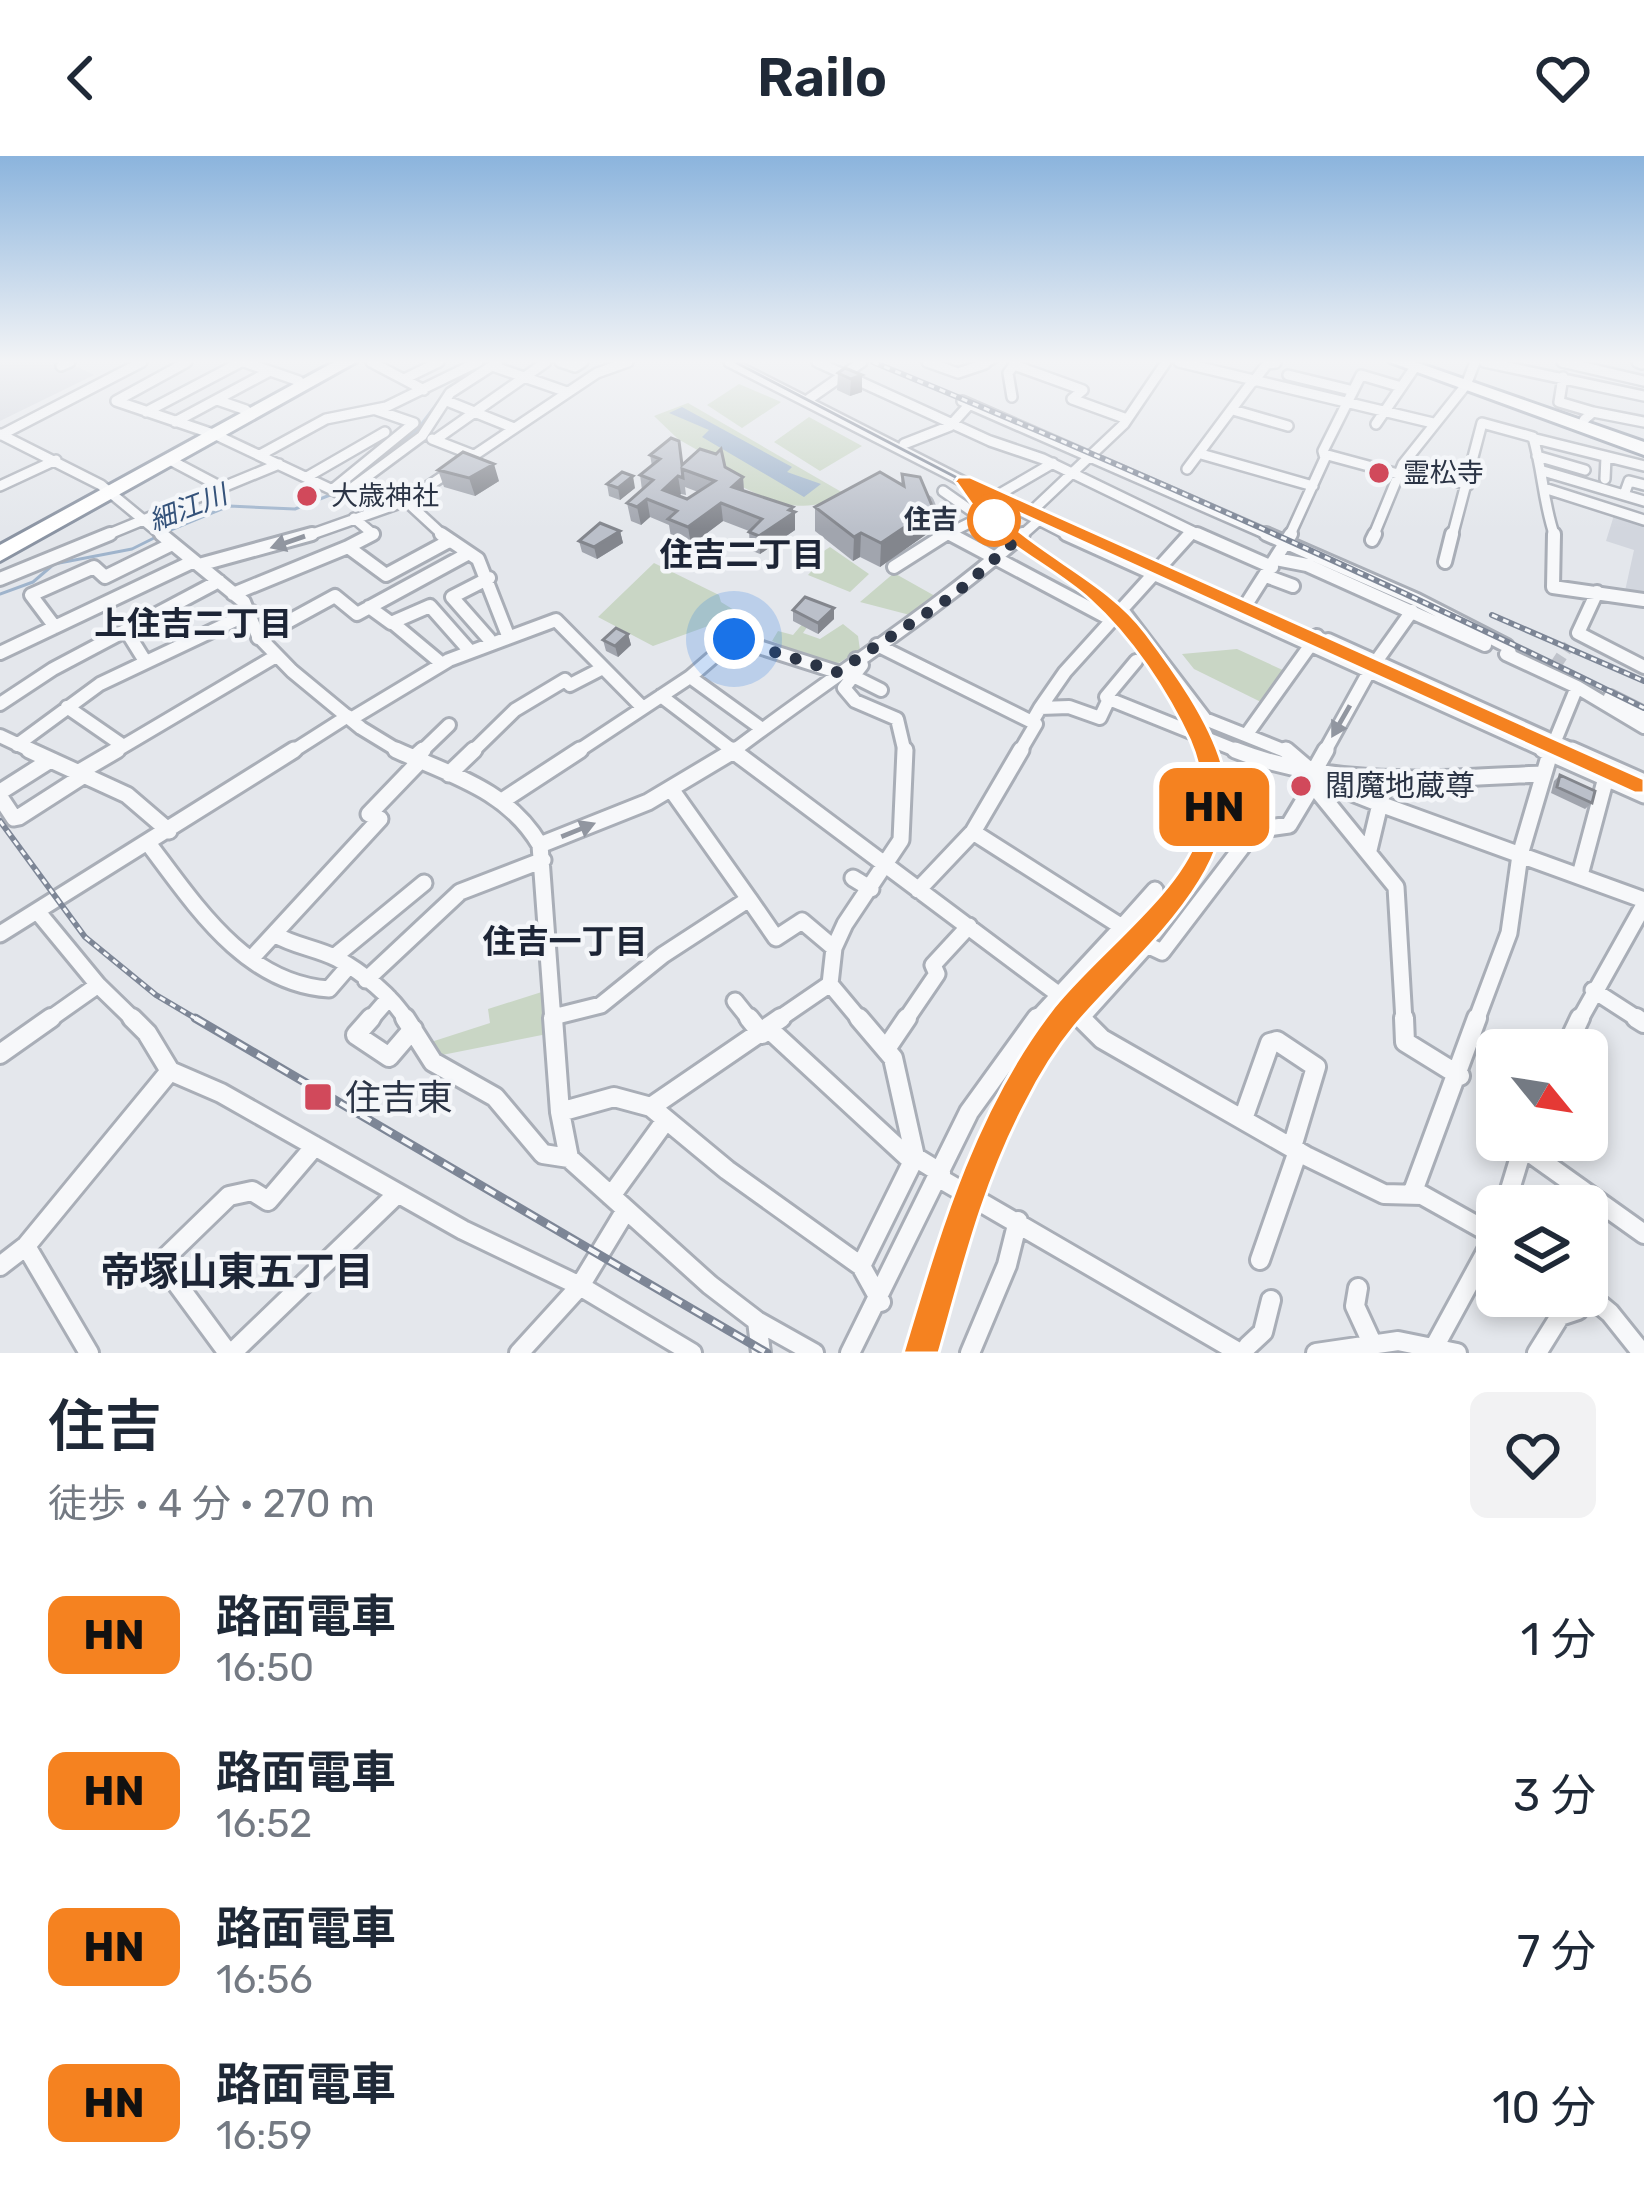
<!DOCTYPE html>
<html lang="ja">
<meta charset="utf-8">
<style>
body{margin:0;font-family:Rubik,"Noto Sans JP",sans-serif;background:#f2f2f3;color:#1f2937;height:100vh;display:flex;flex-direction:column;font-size:45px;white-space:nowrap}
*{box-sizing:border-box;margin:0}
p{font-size:39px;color:#747a83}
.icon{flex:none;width:66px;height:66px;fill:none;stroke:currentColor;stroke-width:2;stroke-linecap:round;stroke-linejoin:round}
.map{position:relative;height:1197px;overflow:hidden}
.details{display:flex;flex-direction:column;background:#fff;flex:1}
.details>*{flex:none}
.badge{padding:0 24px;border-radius:18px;font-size:42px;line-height:78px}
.needle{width:78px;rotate:120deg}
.fabs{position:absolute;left:1476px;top:873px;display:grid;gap:24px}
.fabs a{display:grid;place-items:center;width:132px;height:132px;border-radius:18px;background:#fff;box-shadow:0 6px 18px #0003;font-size:60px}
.you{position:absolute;width:60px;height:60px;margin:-30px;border:9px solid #fff;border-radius:50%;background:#1a73e8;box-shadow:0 0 0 18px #1a73e833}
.map>.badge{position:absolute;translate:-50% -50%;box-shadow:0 0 0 6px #fff}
.round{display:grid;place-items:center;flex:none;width:126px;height:126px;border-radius:18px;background:#f2f2f3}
.headline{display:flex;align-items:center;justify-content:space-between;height:204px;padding:0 48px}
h1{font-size:57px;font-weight:600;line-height:90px}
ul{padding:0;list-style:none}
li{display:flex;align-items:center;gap:36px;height:156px;padding:0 48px}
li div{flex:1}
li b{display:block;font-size:45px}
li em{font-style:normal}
li .badge{min-width:132px;font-weight:700;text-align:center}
header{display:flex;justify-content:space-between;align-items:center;height:156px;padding:0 48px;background:#fff;font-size:54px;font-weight:600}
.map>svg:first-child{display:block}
.built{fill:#d2d6de}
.green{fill:#c9d6c5}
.water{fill:#9fb4cc}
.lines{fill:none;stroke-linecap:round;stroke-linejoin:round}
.stream{stroke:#9fb4cc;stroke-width:3}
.street-tunnel{stroke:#bfc3cb;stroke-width:12;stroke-dasharray:12 6;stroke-linecap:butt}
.street-far3-casing{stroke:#a9aeb7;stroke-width:14}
.street-far2-casing{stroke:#a9aeb7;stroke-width:18}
.street-far1-casing{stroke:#a9aeb7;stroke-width:21}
.street-casing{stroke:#a9aeb7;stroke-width:24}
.secondary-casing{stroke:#a9aeb7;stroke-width:6}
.highway-casing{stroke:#8b94a3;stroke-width:6}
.street-far3{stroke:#f7f8fa;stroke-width:9}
.street-far2{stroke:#f7f8fa;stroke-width:12}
.street-far1{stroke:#f7f8fa;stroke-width:15}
.street{stroke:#f7f8fa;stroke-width:18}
.secondary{fill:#fff;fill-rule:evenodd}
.highway{fill:#fff;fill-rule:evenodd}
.tram-far1{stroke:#7d8696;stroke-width:3}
.tram{stroke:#7d8696;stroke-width:4.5}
.rail-far1-casing{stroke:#7d8696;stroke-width:6}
.rail-casing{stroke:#7d8696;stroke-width:9}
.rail-far1{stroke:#f4f6f9;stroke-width:3;stroke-dasharray:6;stroke-linecap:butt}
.rail{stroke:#f4f6f9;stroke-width:4.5;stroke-dasharray:12;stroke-linecap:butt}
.wall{fill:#a1a5ae;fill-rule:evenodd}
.shaded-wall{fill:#83868d}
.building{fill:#bbc0ca;stroke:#83868d;stroke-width:3;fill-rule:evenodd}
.oneway{fill:#9196a0}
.line{fill:#f58220;stroke:#fff;stroke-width:3}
.walk{stroke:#2b3445;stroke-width:12;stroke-dasharray:0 21.6}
.poi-dot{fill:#d1495b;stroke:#f4f6f9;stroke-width:4.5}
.stop-dot{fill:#fff;stroke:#f58220;stroke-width:6}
.labels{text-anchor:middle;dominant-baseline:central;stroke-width:9;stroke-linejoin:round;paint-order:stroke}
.far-poi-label{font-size:27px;fill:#2b3445;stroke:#f4f6f9;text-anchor:start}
.far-water-label{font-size:27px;font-style:italic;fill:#34527a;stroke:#f4f6f9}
.far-stop-label{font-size:27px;font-weight:bold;fill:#2b3445;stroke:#f4f6f9;text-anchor:end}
.poi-label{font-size:30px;fill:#2b3445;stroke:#f4f6f9;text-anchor:start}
.neighbourhood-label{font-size:33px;font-weight:bold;fill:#1d2536;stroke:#f4f6f9}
.near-poi-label{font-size:36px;fill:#2b3445;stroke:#f4f6f9;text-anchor:start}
.near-neighbourhood-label{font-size:39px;font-weight:bold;fill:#1d2536;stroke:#f4f6f9}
</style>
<header><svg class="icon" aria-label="back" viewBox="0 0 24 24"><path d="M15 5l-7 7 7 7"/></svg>Railo<svg class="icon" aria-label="heart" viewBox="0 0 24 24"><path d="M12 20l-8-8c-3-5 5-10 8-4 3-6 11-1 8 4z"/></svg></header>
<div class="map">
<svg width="1644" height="1197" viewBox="0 0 1644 1197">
<rect width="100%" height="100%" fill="#e4e7ec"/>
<path class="built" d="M 0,206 L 68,206 L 94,219 L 0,265 Z
M 1615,356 L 1644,365 L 1644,440 L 1625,435 L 1634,394 L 1606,385 Z"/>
<path class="green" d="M 739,228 L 781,246 L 742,272 L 707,249 Z
M 688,247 L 845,338 C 795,366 758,338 712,315 L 720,307 L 678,283 L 654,260 Z
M 809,261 L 862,290 L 820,315 L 774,286 Z
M 830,391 L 869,418 L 850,436 L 808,419 L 816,410 L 813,402 Z
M 654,407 L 719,439 L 721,446 L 734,454 L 733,461 L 653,490 L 598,461 Z
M 894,417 L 935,440 L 934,442 L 910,459 L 860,446 Z
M 810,459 L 815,460 L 803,477 L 820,483 L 843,468 L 858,480 L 860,494 L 832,511 L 772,485 L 778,475 L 793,479 Z
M 1237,493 L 1287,516 L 1265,548 L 1194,513 L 1182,498 Z
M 548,834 L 547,878 L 437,900 L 428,887 L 490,867 L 488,853 Z"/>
<path class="water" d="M 682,251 L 792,311 L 787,316 L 821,328 L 804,341 L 702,281 L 709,274 L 669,257 Z"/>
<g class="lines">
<path class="stream" d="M 339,334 L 417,274 L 449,232
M 168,375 L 229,350 L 295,353 L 330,339
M 0,438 L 33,426 L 54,408 L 132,393 L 160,379"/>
<path class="street-tunnel" d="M 1555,510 L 1569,489"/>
<g class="street-far3-casing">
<path id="street-far3" d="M 187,206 L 116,245 L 216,279 L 373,353
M 244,206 L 299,225
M 371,206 L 424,234
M 560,206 L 575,211 L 583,206
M 729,206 L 1072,381
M 817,206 L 990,285 L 1043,303 L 1204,381
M 927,206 L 958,217 L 985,208
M 1179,206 L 1433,267
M 1484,206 L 1644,240
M 1562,206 L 1644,225
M 1637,206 L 1642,208
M 1014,209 L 1083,234 L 1072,243 L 1127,263
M 61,210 L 70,206
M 495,211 L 567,236
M 1288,219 L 1350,234
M 1563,221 L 1559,246 L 1593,256
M 404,223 L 439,206
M 1253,226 L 1267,208 L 1276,207
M 1012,241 L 1008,217 L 1016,206
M 809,243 L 862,206
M 217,244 L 246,254
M 447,245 L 514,272
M 962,245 L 1273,381
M 1233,254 L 1288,270
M 146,256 L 241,206
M 1584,264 L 1593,256 L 1644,266
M 175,266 L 270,215
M 1376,268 L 1415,211
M 0,278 L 101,329 L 164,381
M 1,279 L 142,206
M 1533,281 C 1543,316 1543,347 1555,381
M 1532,282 L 1644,310
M 432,283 L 473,299
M 435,284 L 546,206
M 904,288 L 950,270 L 969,249
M 1201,298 L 1313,330
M 1324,298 L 1398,318
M 260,299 L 326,263 L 386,251 L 478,206
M 1537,300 L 1585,314
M 170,304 L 223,332
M 1403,308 L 1468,329
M 1187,313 L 1252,226
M 1543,315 L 1644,345
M 307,321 L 385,276
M 1605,323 L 1606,301
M 0,330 L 56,304
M 1544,332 L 1644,364
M 333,333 L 414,267 L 376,254
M 943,335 L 980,361
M 345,337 L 422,280 L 450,237 L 498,206
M 998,339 L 1053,307
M 1624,339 L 1629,325 L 1644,329
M 406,345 L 445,381
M 927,346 L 936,368 L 955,381
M 1033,354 L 1124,268 L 1166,206
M 354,362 L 373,378 L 367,381
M 102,381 L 279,308
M 304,381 L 406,345 L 597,217 L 628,206
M 941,381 L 1004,350
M 1020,381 L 1038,365
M 1188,381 L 1192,376
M 1289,381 L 1325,302 L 1323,295 L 1361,219 L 1398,230
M 1373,381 L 1403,308 L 1466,229 L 1475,206
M 1452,381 L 1482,267 L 1533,281"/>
</g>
<g class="street-far2-casing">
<path id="street-far2" d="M 161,378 L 244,446 L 258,480 L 292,515 L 361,572 L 402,597
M 441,378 L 478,403 L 507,477
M 950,378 L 1112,464
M 1066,378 L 1550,597
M 1197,378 L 1272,411
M 1266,378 L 1417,444 L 1507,490 L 1511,500
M 1554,378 L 1553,431 L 1644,444
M 1372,384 L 1375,378
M 348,391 L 373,378
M 1276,403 L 1307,409 L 1485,489
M 1445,406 L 1452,378
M 199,409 L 312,378
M 894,411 L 946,378
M 1266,420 L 1293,430
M 489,422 L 452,441 L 489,483
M 0,423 L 110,378
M 1597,436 L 1578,477 L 1644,511
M 233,438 L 348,391 L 386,419 L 449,385
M 369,451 L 391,467 L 430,450 L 468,493
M 1122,454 L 1205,563 L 1290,597
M 1242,455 L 1291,378
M 393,467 L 441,507
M 55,471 L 31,439 L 94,411 L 105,421 L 172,388
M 127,476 L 145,505
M 258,482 L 335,440 L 357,458 L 469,397
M 1328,484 L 1579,597
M 877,489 L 1036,568 L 1019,597
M 0,497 L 194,405
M 1506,498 L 1577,531 L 1644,571
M 856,503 L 862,509 L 844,532 L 855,545 L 897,563 L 905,597
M 853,520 L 881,534
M 690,521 L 762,573
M 661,540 L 736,597
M 1106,541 L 1136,505
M 1610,541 L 1644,558
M 0,548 L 53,513 L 219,425
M 67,551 L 122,589
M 1040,552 L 1065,516 L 1190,378
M 351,563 L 449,504 L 556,464 L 643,552
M 1032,566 L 1040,552 L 1069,551 L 1100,562 L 1109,543 L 1243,597
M 1247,578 L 1317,480
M 0,580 L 36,597
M 17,589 L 100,528 L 252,456
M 112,597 L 276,500
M 290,597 L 348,560
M 420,597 L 449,569
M 471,597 L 515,554 L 565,524 L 570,529 L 601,513
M 575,597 L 690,521 L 734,483 L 837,516
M 731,597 C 828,523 932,458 1023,378
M 1324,597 L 1370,514 L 1412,455
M 1550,597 L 1577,531"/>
</g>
<g class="street-far1-casing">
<path id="street-far1" d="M 29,594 L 127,639 L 169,675
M 396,594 C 451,619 508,634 540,689 L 648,646 L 735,594
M 732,594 L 1058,838 L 1084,865
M 1235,594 C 1335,633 1436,623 1541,618
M 1543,594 L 1644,639
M 1572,594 L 1644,626
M 413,603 L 423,594
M 81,615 L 117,594
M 1313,617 L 1326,594
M 449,618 L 474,594
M 1317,623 L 1380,648 L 1385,626
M 1313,629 L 1396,731 L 1404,865
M 0,636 L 49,605
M 0,641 L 14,662 L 19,661 L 86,618
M 505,643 L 580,594
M 973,676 L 1122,771 L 1155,734
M 148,687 C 195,749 245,828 329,833 L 348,811
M 540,689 L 553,865
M 1369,694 L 1380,648 L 1644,744
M 1580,719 L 1608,614
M 853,722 L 871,733
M 918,734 L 973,676 L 1021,594
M 749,743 L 776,782 L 802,765 L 834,792
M 37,755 L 98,829 L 47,865
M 0,778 L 294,594
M 274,778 C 294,790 316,792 336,802 C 362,816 392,840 407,865
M 334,801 L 424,727
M 251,803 L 380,663 L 369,658 L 419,606
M 366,824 L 460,736 L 543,704
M 98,829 L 135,865
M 1593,834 L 1641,865
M 735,845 L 751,865
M 1083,860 L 1147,789 L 1162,796 L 1255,674 L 1289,669 L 1313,629 L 1313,617 L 1286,594
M 553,861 L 601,849 L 663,799 L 749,743 L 671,633
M 369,865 L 389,842
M 776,865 L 830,828
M 861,865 L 830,828 L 834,792 L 845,768 L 901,684 L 905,594
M 905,865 L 937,818 L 933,809 L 969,770
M 1035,865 L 1122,771
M 1476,865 L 1509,777 L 1520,699 L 1551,594
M 1579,865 L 1644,749"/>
</g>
<g class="street-casing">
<path id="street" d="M 132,862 L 147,877 L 170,915 L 221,937 L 463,1074 L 580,1130 L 692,1197
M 371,862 L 356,879 L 389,901 L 413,873
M 405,862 L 433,906 L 495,941 L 543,998 L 569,1002
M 553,862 L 560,956 L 569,1002 L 710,1129 L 757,1165 L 814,1197
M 749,862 L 762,878
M 859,862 L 893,902 L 915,1001 L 941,1017
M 1081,862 L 1102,883 L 1306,1000 L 1384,1038 L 1422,1039 L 1497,1081
M 1404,862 L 1405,886 L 1460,920
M 1636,862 L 1644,867
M 769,873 L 913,1006
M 886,893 L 907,862
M 1565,894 L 1580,862
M 0,898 L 51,862
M 651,951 L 727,1014 L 861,1110 L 881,1146
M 560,956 L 614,941 L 651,951 L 781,862
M 1243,963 L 1270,887 L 1277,885 L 1316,911 L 1292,991
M 1522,991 L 1644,1078
M 939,1022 L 1240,1197
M 1412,1038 L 1477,862
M 611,1040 L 666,964
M 1505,1050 L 1525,984
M 26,1090 L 89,1197
M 1260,1104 L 1298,995
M 0,1110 L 26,1090 L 170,915
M 861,1110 L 915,1001
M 1358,1132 L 1355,1150 L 1372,1187
M 1587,1138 L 1610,1157 L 1642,1197
M 757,1165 L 761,1197
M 1248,1190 L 1263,1176 L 1271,1144
M 228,1197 L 161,1106 L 229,1040 L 252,1035 L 268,1045 L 315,990
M 232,1197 L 397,1038
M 519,1197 L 580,1130 L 626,1054
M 850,1197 L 969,956 L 1037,862
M 970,1197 L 1007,1109 L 1018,1065
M 1316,1197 L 1398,1185 L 1457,1197
M 1431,1197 L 1497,1076
M 1537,1197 L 1560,1160 L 1578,1154 L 1585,1140"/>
</g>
<g class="secondary-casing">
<path id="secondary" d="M 980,206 L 995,206 L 985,212 L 980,211 Z"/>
</g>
<g class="highway-casing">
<path id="highway" d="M 334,206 L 356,206 L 0,405 L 0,389 Z
M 1390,206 L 1415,206 L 1644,286 L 1644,299 Z"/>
</g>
<use href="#street-far3" class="street-far3"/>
<use href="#street-far2" class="street-far2"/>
<use href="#street-far1" class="street-far1"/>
<use href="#street" class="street"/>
<use href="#secondary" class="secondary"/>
<use href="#highway" class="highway"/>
<path class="tram-far1" d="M 735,206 L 1011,350 L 1644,634
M 955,324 L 1003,376 L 1088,436 L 1124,470 L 1169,532 L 1200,603 L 1205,639 L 1202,675 L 1189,709 L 1052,865"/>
<path class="tram" d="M 910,1197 C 945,1078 977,962 1054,862"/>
<g class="rail-far1-casing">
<path id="rail-far1" d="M 873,206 C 1134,313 1391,427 1644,552
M 1492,459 L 1644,525
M 0,665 L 85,781 L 156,839 L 200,865"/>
</g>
<g class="rail-casing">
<path id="rail" d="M 195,862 L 767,1197"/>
</g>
<use href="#rail-far1" class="rail-far1"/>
<use href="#rail" class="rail"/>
</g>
<path class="wall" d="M 845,212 L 862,236 L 850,240 L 837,234 L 838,217 Z
M 650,299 L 682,308 L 725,311 L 743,321 L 744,335 L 793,351 L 793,355 L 795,356 L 795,374 L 760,398 L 750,394 L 749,375 L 723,365 L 691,389 L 671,381 L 669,369 L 650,361 L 641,369 L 631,365 L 627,347 L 642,334 L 640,319 L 652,310 ZM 685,331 L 698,336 L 687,343 L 679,340 L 681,338 L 686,339 Z
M 438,314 L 499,325 L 475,340 L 444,331 Z
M 902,318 L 931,375 L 880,411 L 860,401 L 853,405 L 815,375 L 815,351 L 901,329 Z
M 607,328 L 635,332 L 620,344 L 609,340 Z
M 620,375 L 623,387 L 597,403 L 582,396 L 579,385 Z
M 834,452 L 834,463 L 818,478 L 793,465 L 793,454 Z
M 628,478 L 631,489 L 618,501 L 606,495 L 603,484 Z
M 1560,619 L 1592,647 L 1585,653 L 1551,637 L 1554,625 Z"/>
<path class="shaded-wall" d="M 862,219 L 862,236 L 850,240 L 851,223 Z
M 494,308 L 499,325 L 475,340 L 469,322 Z
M 633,320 L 635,332 L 620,344 L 618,332 Z
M 678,320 L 681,338 L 665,351 L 663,334 Z
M 743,321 L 744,339 L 732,331 Z
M 647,343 L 650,361 L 641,369 L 637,351 Z
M 721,347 L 723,365 L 691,389 L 688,371 Z
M 793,351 L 793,357 L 795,356 L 795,374 L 760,398 L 759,380 Z
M 933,352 L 931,375 L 880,411 L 881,387 Z
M 620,375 L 623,387 L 597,403 L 594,391 Z
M 861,377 L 860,401 L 853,405 L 854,381 Z
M 834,452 L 834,463 L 818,478 L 818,467 Z
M 628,478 L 631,489 L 618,501 L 615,490 Z"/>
<path class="building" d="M 845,212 L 862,219 L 851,223 L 838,217 Z
M 671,282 L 679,285 L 682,309 L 700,293 L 716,298 L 721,293 L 725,311 L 743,321 L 732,331 L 793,351 L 789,354 L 795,356 L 759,380 L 749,376 L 762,363 L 721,347 L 688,371 L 668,363 L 677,355 L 647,343 L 637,351 L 627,347 L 653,324 L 640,319 L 660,303 L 650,299 ZM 682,313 L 715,325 L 687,343 L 663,334 L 678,320 L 683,322 Z
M 463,296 L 494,308 L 469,322 L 438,314 Z
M 622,316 L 633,320 L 618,332 L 607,328 Z
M 880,316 L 904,330 L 902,318 L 920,321 L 933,352 L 881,387 L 861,377 L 854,381 L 815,351 Z
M 600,367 L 620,375 L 594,391 L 579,385 Z
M 805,441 L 834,452 L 818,467 L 793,454 Z
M 616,472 L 628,478 L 615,490 L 603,484 Z
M 1560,619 L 1595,635 L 1592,647 L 1557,631 Z"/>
<defs><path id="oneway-solid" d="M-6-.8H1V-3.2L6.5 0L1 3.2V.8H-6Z" transform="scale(3)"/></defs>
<g class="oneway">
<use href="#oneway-solid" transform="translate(288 386) rotate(161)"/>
<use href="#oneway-solid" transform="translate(1341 565) rotate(120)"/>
<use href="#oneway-solid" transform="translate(578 674) rotate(-22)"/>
</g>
<linearGradient id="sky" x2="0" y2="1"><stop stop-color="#8bb4dd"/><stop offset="0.55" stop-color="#f3f4f6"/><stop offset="1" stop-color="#f3f4f6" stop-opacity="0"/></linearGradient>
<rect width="1644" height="373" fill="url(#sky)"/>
<path class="line" d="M 958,321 L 970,321 L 1644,623 L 1644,637 L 1635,637 L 986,342 C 1029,397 1103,420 1146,477 C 1174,514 1211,566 1223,611 C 1249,715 1133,800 1075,870 C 1057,892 1039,921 1026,947 C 984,1026 963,1112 939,1197 L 903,1197 C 939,1078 973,957 1050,856 C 1088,805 1177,740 1196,683 C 1206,651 1203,615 1190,585 C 1167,535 1131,481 1090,444 C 1061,418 1025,400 995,375 C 979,362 967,341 955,325 Z"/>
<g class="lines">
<path class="walk" d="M 734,483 L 837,516 L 954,439 L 1015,385 L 994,364"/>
</g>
<g class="poi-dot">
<circle cx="1379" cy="317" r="12"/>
<circle cx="307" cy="340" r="12"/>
<circle cx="1301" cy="630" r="12"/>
<rect x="303" y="926" width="30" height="30" rx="6"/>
</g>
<circle class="stop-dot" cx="994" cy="364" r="24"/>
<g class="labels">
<g class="far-poi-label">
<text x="1403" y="317">霊松寺</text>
<text x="331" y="340">大歳神社</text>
</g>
<g class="far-water-label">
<text transform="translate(188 352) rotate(-21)">細江川</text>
</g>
<g class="far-stop-label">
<text x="958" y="364">住吉</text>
</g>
<g class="poi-label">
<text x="1325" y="630">閻魔地蔵尊</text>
</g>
<g class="neighbourhood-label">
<text x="742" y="398">住吉二丁目</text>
<text x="193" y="467">上住吉二丁目</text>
<text x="565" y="785">住吉一丁目</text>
</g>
<g class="near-poi-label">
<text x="345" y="941">住吉東</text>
</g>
<g class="near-neighbourhood-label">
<text x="237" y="1116">帝塚山東五丁目</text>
</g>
</g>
</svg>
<div class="fabs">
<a><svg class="needle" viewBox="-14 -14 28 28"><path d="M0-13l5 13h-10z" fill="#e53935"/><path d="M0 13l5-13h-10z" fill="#747a83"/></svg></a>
<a><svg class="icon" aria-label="layers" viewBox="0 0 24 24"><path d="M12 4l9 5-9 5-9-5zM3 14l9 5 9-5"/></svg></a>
</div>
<div class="you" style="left:734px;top:483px"></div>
<b class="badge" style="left:1214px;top:651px;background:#f58220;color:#111">HN</b>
</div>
<section class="details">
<div class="headline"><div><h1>住吉</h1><p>徒歩 · 4 分 · 270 m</p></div><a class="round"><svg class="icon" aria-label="heart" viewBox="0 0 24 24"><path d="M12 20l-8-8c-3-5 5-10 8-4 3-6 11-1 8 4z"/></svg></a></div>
<ul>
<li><span class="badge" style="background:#f58220;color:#111">HN</span><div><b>路面電車</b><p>16:50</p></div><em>1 分</em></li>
<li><span class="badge" style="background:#f58220;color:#111">HN</span><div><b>路面電車</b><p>16:52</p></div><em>3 分</em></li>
<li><span class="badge" style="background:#f58220;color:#111">HN</span><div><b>路面電車</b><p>16:56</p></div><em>7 分</em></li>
<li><span class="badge" style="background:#f58220;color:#111">HN</span><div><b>路面電車</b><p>16:59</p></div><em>10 分</em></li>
</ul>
</section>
